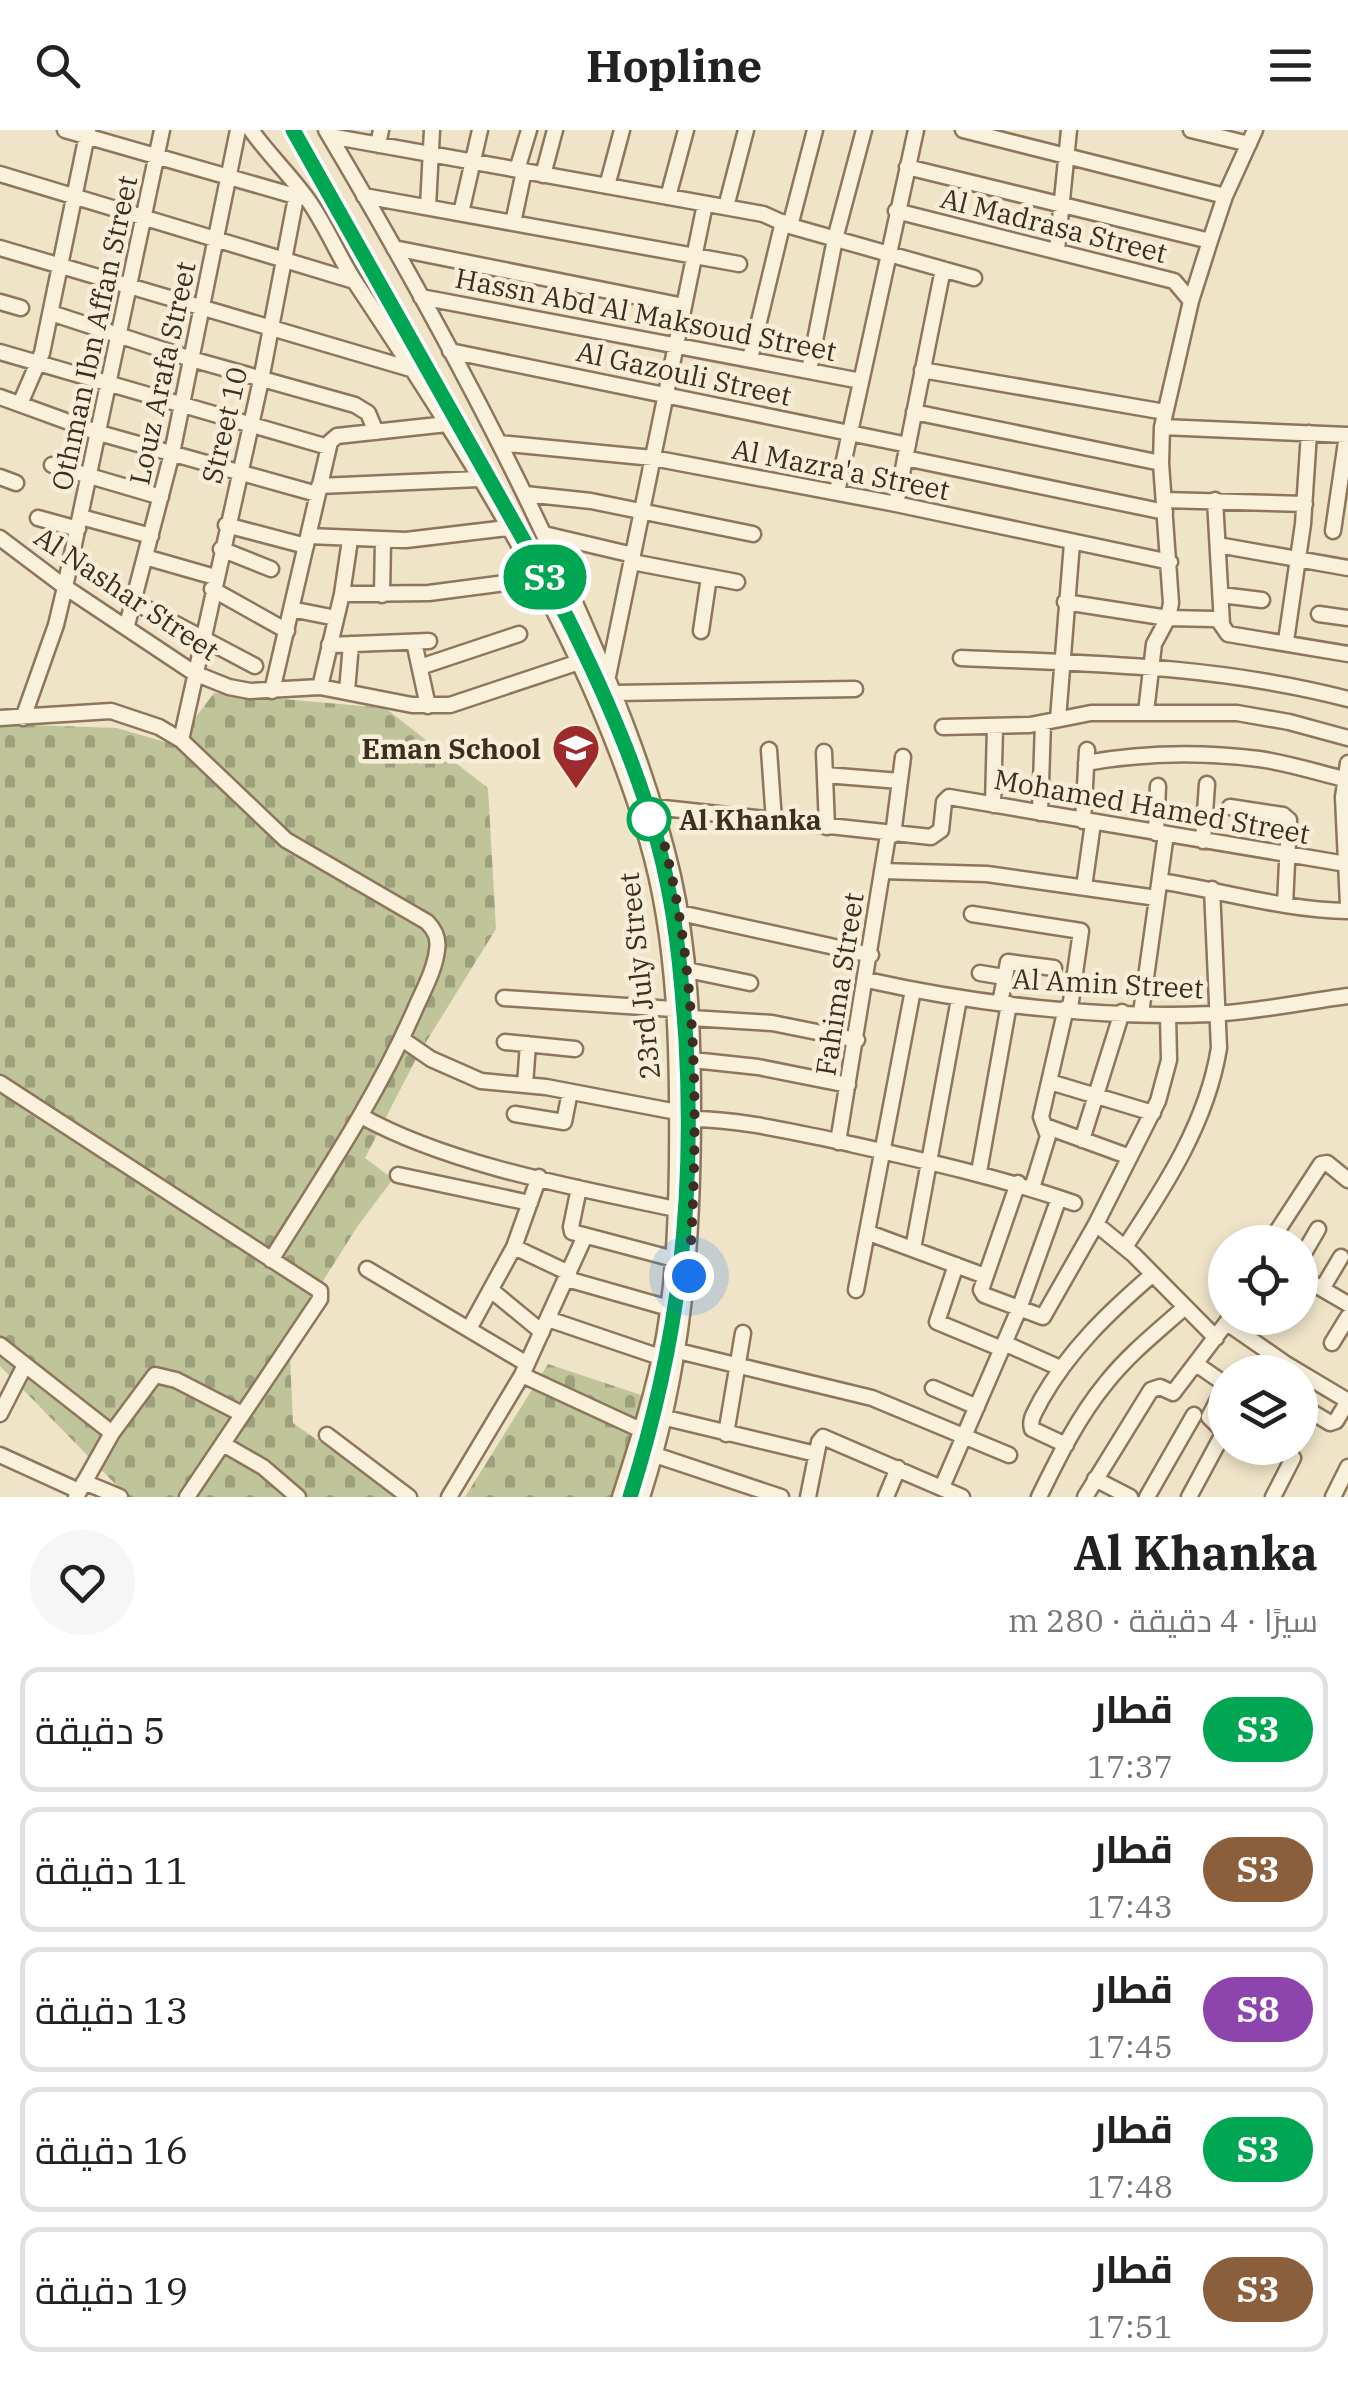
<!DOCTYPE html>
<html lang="ar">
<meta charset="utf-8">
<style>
body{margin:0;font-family:"IBM Plex Serif",Cairo,serif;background:#f6f6f6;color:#222;direction:rtl;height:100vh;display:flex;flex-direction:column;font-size:38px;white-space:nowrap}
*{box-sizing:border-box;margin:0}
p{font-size:32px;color:#767676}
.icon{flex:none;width:55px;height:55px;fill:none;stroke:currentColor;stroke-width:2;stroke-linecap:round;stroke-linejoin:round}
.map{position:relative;height:1367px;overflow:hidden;direction:ltr}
.drawer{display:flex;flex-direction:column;background:#fff;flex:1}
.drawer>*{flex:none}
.badge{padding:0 20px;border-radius:32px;font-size:35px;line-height:65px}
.fabs{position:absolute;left:1208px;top:1095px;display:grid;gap:20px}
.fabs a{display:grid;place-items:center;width:110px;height:110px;border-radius:50%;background:#fff;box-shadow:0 5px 15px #0003;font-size:50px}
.you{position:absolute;width:50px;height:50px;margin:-25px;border:8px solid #fff;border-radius:50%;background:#1a73e8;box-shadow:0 0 0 15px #1a73e833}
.map>.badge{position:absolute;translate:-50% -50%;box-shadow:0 0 0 5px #fff}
.round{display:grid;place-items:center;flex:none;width:105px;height:105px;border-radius:52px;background:#f6f6f6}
.overview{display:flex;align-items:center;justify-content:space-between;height:170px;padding:0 30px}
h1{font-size:48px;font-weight:700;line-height:75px}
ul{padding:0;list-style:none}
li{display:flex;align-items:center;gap:30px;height:125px;margin:0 20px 15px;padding:0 10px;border:5px solid #e0e0e0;border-radius:20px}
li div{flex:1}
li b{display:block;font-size:38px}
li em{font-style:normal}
li .badge{min-width:110px;font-weight:700;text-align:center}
header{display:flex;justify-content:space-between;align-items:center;height:130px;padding:0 30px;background:#fff;font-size:45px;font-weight:700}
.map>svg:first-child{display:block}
.cemetery{fill:url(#cemetery-stones)}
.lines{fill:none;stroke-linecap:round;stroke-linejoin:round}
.minor-casing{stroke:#8d765c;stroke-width:19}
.minor{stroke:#faf1dc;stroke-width:14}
.rail{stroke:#3d2e20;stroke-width:4;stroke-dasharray:18 18;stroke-linecap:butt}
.line-casing{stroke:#fff;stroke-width:22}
.line{stroke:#00a651;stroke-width:15}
.walk{stroke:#3d2e20;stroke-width:10;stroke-dasharray:0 18}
.stop-dot{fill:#fff;stroke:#00a651;stroke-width:5}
.labels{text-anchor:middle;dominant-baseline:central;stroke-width:9;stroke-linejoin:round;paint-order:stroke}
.street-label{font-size:28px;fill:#3d2e20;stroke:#f7eed8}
.poi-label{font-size:28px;font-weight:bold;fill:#3d2e20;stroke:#f7eed8;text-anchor:end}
.stop-label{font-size:28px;font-weight:bold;fill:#3d2e20;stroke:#f7eed8;text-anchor:start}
</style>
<header><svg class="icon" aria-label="menu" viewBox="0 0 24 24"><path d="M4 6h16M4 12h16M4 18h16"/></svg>Hopline<svg class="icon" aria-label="search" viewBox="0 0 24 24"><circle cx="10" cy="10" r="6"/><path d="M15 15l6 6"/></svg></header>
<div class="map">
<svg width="1348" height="1367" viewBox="0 0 1348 1367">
<defs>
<pattern id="cemetery-stones" width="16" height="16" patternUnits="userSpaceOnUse" patternTransform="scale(2.5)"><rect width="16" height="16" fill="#bfc49a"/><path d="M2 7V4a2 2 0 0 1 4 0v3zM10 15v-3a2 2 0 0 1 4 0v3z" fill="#9ca07d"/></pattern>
</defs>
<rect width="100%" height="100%" fill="#f0e4c8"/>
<path class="cemetery" d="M 214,563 L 385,578 L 488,658 L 496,799 L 418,925 L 365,1028 L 393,1049 L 357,1097 L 289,1205 L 293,1293 L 399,1367 L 128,1367 L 0,1236 L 0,594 L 117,598 L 175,615 Z
M 548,1234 L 650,1268 L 614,1367 L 465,1367 Z"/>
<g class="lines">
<g class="minor-casing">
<path id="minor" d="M 65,0 L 295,66
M 251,0 C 268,24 291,46 308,70 C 327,97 339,128 357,155 C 472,328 588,510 647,710 C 677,811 678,928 677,1033 C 676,1092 674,1149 664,1207 C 654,1262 637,1314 620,1367
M 326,0 C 412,145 494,294 564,448 C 607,544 649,642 673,746 C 690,822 693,901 693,979 C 693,1114 684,1237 642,1367
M 963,0 L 1225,66
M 1191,0 L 1249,14
M 330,6 L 763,84 L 790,96 L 974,148
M 378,15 L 381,0
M 907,37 L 1210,111
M 517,40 L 529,0
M 0,44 L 354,151
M 543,45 L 555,0
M 607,56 L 622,0
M 364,66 L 739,134
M 668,67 L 686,0
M 428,77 L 432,0
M 726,77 L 746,0
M 896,81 L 1174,151 L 1191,171
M 461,83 L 480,0
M 513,93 L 524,41
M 790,96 L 815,0
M 0,118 L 414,240
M 394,118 L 684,176
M 1057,120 L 1069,0
M 421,167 L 861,251
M 0,172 L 21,178
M 51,183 L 191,229 L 355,275 L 368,283 L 376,302
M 450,221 L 908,315
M 0,222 L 328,317
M 750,229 L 783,92
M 922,240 L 1165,282
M 809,241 L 835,109 L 864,0
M 0,267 L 99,303 L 317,364
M 20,274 L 42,223 L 88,0
M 914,282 L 1161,333
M 1162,297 L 1348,305
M 499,313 L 653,328 L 896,374 L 1170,432
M 905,328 L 1165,382
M 52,335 L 161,367
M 0,347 L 16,353
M 319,356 L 479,349
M 837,362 L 916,0
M 525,364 L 591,371 L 753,404
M 1164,370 L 1305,374
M 1215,370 L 1222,494
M 896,374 L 943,139
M 81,387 L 151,406
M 38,388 L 78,399
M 226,395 L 306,416
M 1333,401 L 1347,305
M 544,404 L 633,425
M 308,406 L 406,410 L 507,398
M 0,408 L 65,457 L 194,543 L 229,557 L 250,561 L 320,557 L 412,575 L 450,575 L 579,532
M 1218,415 L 1348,438
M 221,419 L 271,439
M 145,427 L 215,447
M 632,432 L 737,452
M 212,459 L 287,501
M 342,464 L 429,463 L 536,449
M 382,465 L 383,410
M 1221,465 L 1262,470
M 134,472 L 255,536
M 1065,472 L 1168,488 L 1214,489 L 1219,491 L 1228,504 L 1348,524
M 291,479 L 336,488
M 1319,484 L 1348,488
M 127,495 L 172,323 L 238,0
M 701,501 L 709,447
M 1286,511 L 1303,394 L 1309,303
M 414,512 L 428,576
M 329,515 L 429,511
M 961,528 C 1091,533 1222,536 1348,569
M 420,537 L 519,504
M 608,546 L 705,74
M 320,557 L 342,464 L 350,410
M 272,561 L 330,312 L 337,306 L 447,294
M 347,561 L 351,514
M 615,563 L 855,559
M 1146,582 L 1154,514 L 1168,488 L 1171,473 L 1161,333 L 1162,297 L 1191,171 L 1210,111 L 1225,66 L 1255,0
M 0,588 L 111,581 L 159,597 L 181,610 L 286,710 L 427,792 C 435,800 439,808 437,820 C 435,839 424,859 416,877 C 377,967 323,1047 271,1130
M 23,588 L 56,495 L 65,457 L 162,0
M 1058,589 L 1072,413
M 943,597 L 1030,595 L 1091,583 L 1237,583 L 1289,592 L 1348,608
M 181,610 L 261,250 L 298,57
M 769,620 L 774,691
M 824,622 L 827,697
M 1086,633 C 1142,623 1203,622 1259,629 C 1288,633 1316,642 1344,649
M 1348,633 L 1343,667 L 1348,775
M 825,645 L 900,651
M 993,675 L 995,597
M 654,677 L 931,707 L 941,700 L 944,672 L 949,667 L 1346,734
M 1230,677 L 1283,685 L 1289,690 L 1285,775
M 1040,683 L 1043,593
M 1083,691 L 1087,620
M 1156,703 L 1158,656
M 893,705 L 903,627
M 1203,711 L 1207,654
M 882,741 L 987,744 L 1157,768
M 1160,751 C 1223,761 1285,780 1348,781
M 1084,757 L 1093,693
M 680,783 L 871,825
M 972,784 L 1081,801 L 1070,878
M 687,840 L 750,853
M 980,843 L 1004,847
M 867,850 C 974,874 1101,889 1211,884 C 1256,882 1303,872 1348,866
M 504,868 L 673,879
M 1000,873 L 1008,832 L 1054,838
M 1141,883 L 1166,704
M 691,888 L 772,893 L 857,910
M 402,909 L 431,929 L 481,951 L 546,957 L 677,982
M 505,912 L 575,919
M 693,930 L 758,937 L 848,955
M 1050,952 L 1153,983
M 0,953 L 320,1161 L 320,1169 L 187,1367
M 525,955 L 528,914
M 515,984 L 564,992 L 570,962
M 361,986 C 449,1035 577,1058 676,1079
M 693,989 C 743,990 788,1001 837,1011 C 917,1029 996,1046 1074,1073
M 1045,996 L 1130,1027
M 1082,1010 L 1122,882
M 838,1012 L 888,705
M 979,1042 L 1009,874
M 398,1045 L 530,1073
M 1018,1053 L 981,1160 L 984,1165 L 1043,1187 L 1096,1094 L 1158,971 L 1169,930 L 1168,885
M 579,1058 L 571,1097 L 572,1102 L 674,1129
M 1032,1058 L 1048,1006 L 1041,987 L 1066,878
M 1096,1094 L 1134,1125 L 1216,1208
M 869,1103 L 985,1146
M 1270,1112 L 1321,1034 L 1327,1033 L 1348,1050
M 514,1117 L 569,1143
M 1125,1117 C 1166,1055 1207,992 1219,918 L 1212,759
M 913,1119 L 959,869
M 1300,1130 L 1318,1099
M 956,1135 L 937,1192 L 1002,1219
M 367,1139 L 527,1234
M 1300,1146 L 1348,1174
M 567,1149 L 669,1178
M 1322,1159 L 1341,1127
M 491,1160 L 542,1202
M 856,1160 L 913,860
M 548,1189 L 660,1227
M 1227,1193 L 1286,1234 L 1348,1271
M 469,1199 L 514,1117 L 539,1047
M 1004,1213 L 1060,1238
M 1332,1213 L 1348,1187
M 0,1215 L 112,1303
M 678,1221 L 872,1268 L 1009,1325
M 1196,1234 L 1225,1254
M 522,1245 L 641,1300
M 933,1258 L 977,1277
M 1300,1275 L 1330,1293 L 1336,1291 L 1348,1271
M 0,1284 L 25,1235
M 666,1288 L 816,1324
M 726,1304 L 743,1203
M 327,1305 L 409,1367
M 223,1314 L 263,1337 L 298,1367
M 1066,1315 L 1032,1299 C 1029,1288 1036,1281 1041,1270 C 1070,1219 1109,1182 1153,1144
M 0,1325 L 79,1361
M 655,1325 L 781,1367
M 1095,1349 L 1130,1367
M 84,1352 L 120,1367
M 942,1357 L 1019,1179 L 1059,1068
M 76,1367 L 112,1303 L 155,1245 L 176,1250 L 242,1284
M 449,1367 L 522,1245 L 585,1106
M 808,1367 L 819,1312 L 823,1307 L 962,1367
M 886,1367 L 898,1338
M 1039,1367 C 1058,1328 1078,1287 1106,1253 C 1129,1224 1158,1201 1185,1177
M 1085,1367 L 1151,1260 L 1160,1257 L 1173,1263 L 1230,1188
M 1147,1367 L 1194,1285
M 1189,1367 L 1224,1302 L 1209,1287 L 1225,1256
M 1273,1367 L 1293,1328
M 1333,1367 L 1348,1337"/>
</g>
<use href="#minor" class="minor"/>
<path class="rail" d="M 293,0 L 568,489 C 607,568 650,665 667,752 C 709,956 692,1169 630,1367"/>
</g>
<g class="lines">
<g class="line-casing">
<path id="line" d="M 293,0 L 568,489 C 608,570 649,663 667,752 C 678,804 682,857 686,910 C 695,1073 679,1211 630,1367"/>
</g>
<use href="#line" class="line"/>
<path class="walk" d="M 649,689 L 654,677 C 700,828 699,990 689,1146"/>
</g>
<defs>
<g id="school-pin" transform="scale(2.5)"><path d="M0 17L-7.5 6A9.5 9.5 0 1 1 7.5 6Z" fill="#9e2a2b" stroke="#f7eed8"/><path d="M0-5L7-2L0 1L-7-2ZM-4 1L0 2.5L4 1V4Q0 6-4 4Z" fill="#fff"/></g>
</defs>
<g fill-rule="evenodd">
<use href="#school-pin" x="576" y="618"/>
</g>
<circle class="stop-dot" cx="649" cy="689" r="20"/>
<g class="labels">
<g class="street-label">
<text transform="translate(1054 95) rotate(14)">Al Madrasa Street</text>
<text transform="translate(646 184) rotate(11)">Hassn Abd Al Maksoud Street</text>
<text transform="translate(94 203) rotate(-78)">Othman Ibn Affan Street</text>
<text transform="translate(162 243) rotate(-78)">Louz Arafa Street</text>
<text transform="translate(684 243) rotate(12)">Al Gazouli Street</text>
<text transform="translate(224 295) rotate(-77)">Street 10</text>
<text transform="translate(841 339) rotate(11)">Al Mazra'a Street</text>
<text transform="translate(127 463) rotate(34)">Al Nashar Street</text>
<text transform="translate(1152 676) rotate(10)">Mohamed Hamed Street</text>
<text transform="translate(639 846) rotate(-96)">23rd July Street</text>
<text transform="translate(1108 853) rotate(3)">Al Amin Street</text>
<text transform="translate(839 854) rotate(-81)">Fahima Street</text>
</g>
<g class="poi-label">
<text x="541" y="618">Eman School</text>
</g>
<g class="stop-label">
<text x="679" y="689">Al Khanka</text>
</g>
</g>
</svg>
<div class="fabs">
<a><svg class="icon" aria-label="locate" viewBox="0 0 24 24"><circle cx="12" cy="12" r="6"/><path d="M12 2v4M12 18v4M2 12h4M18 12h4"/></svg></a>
<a><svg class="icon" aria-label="layers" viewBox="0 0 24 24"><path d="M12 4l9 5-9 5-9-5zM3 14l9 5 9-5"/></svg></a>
</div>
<div class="you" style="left:689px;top:1146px"></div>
<b class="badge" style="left:545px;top:447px;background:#00a651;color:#fff">S3</b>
</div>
<section class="drawer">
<div class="overview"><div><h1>Al Khanka</h1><p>سيرًا · 4 دقيقة · 280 m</p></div><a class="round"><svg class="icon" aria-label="heart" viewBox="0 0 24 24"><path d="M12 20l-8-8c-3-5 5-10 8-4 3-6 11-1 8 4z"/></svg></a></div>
<ul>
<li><span class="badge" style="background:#00a651;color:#fff">S3</span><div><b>قطار</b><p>17:37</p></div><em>5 دقيقة</em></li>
<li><span class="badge" style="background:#8b5e3c;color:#fff">S3</span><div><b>قطار</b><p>17:43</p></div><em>11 دقيقة</em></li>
<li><span class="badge" style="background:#8e44ad;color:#fff">S8</span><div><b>قطار</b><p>17:45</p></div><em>13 دقيقة</em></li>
<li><span class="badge" style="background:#00a651;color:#fff">S3</span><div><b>قطار</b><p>17:48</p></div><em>16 دقيقة</em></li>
<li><span class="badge" style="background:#8b5e3c;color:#fff">S3</span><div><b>قطار</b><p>17:51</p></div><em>19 دقيقة</em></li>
</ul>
</section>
